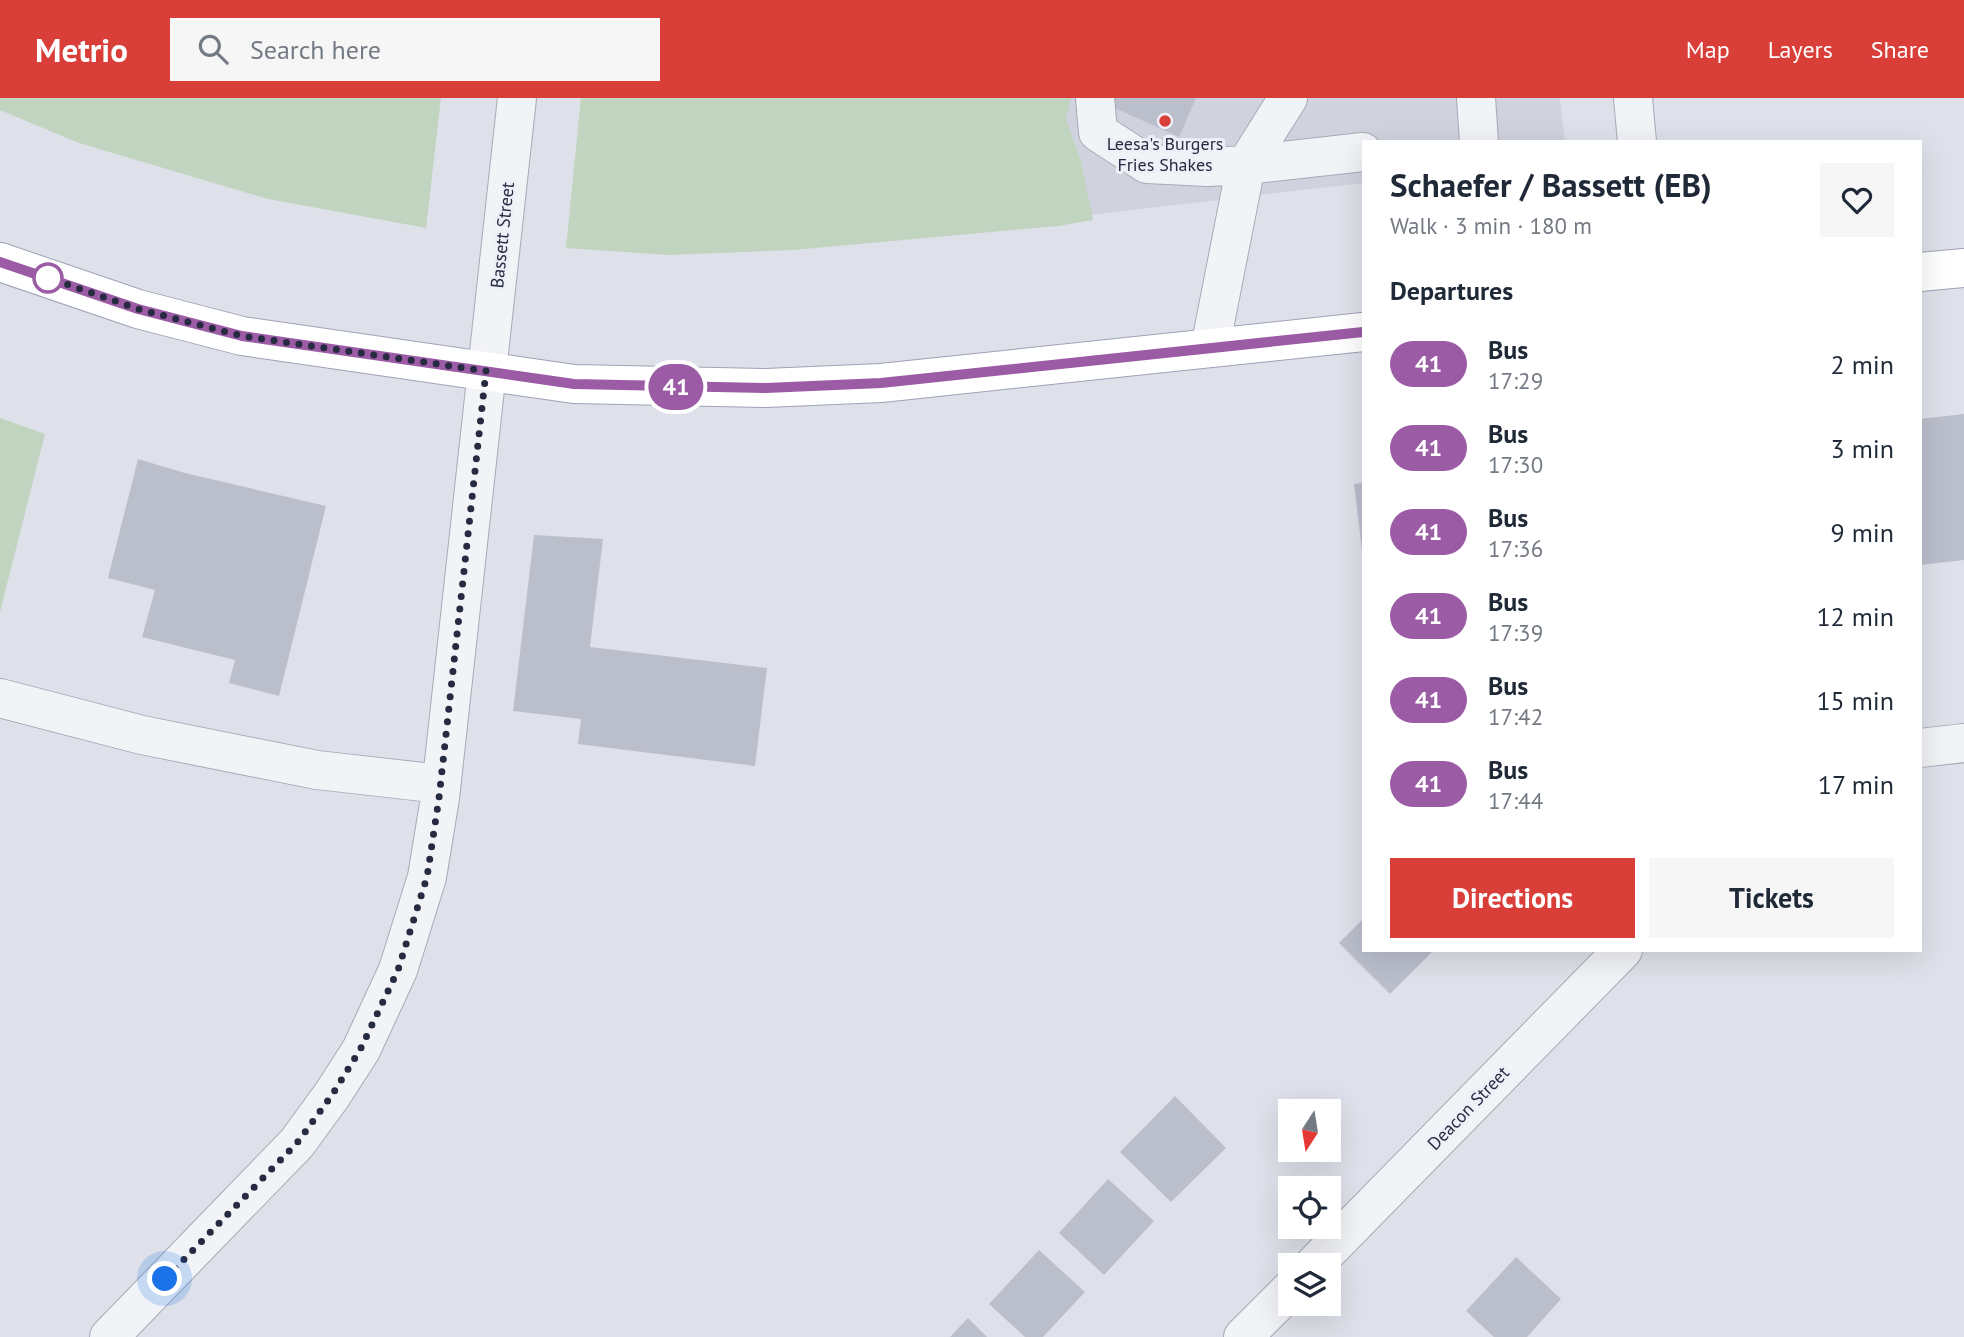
<!DOCTYPE html>
<meta charset="utf-8">
<style>
body{margin:0;font-family:"PT Sans",sans-serif;background:#f6f6f7;color:#1f2937;height:100vh;display:flex;flex-direction:column;font-size:26px;white-space:nowrap}
*{box-sizing:border-box;margin:0}
p{font-size:23px;color:#747a83}
.icon{flex:none;width:38px;height:38px;fill:none;stroke:currentColor;stroke-width:2;stroke-linecap:round;stroke-linejoin:round}
.map{position:relative;flex:1;overflow:hidden}
.details{position:absolute;left:1362px;top:42px;width:560px;height:812px;display:flex;flex-direction:column;background:#fff;border-radius:0px;box-shadow:0 7px 28px #0002}
.details>*{flex:none}
.badge{padding:0 14px;border-radius:23px;font-size:24px;line-height:46px}
.needle{width:46px;rotate:192deg}
.fabs{position:absolute;left:1278px;top:1001px;display:grid;gap:14px}
.fabs a{display:grid;place-items:center;width:63px;height:63px;border-radius:0px;background:#fff;box-shadow:0 7px 28px #0002;font-size:35px}
.you{position:absolute;width:35px;height:35px;margin:-18px;border:5px solid #fff;border-radius:50%;background:#1a73e8;box-shadow:0 0 0 10px #1a73e833}
.map>.badge{position:absolute;translate:-50% -50%;box-shadow:0 0 0 4px #fff}
h2{padding:0 28px;font-size:26px;line-height:63px}
.round{display:grid;place-items:center;flex:none;width:74px;height:74px;border-radius:0px;background:#f6f6f7}
.headline{display:flex;align-items:center;justify-content:space-between;height:119px;padding:0 28px}
h1{font-size:33px;font-weight:800;line-height:52px}
.primary-button{display:flex;gap:14px;margin-top:auto;padding:14px 28px}
.primary-button a{flex:1;height:80px;border-radius:0px;background:#d93e39;color:#fff;font-size:28px;font-weight:800;line-height:80px;text-align:center}
.primary-button a+a{background:#f6f6f7;color:#1f2937}
ul{padding:0;list-style:none}
li{display:flex;align-items:center;gap:21px;height:84px;padding:0 28px}
li div{flex:1}
li b{display:block;font-size:26px}
li em{font-style:normal}
li .badge{min-width:77px;font-weight:700;text-align:center}
header{display:flex;align-items:center;gap:42px;box-sizing:border-box;height:98px;padding:0 35px;background:#d93e39;color:#fff}
header strong{font-size:33px}
nav{display:flex;gap:38px;margin-inline-start:auto;font-size:24px}
.search{width:490px;height:63px;background:#f6f6f7;display:flex;align-items:center;gap:18px;box-sizing:border-box;padding:0 24px;border-radius:0px;color:#747a83;font-size:26px}
.map>svg:first-child{display:block}
.built{fill:#d0d3de}
.green{fill:#c0d4bf}
.building{fill:#bbbfcc}
.lines{fill:none;stroke-linecap:round;stroke-linejoin:round}
.minor-casing{stroke:#a7aab7;stroke-width:40}
.major-casing{stroke:#9da2b6;stroke-width:40}
.minor{stroke:#f2f3f7;stroke-width:38}
.major{stroke:#fff;stroke-width:38}
.line-casing{stroke:#fff;stroke-width:16}
.line{stroke:#9b5ba5;stroke-width:10}
.walk{stroke:#262b42;stroke-width:7;stroke-dasharray:0 12.6}
.poi-dot{fill:#d93e39;stroke:#eef0f7;stroke-width:2.5}
.stop-dot{fill:#fff;stroke:#9b5ba5;stroke-width:3.5}
.labels{text-anchor:middle;dominant-baseline:central;stroke-width:6;stroke-linejoin:round;paint-order:stroke}
.poi-label{font-size:18px;fill:#262b42;stroke:#eef0f7}
.street-label{font-size:18px;fill:#262b42;stroke:#eef0f7}
</style>
<header>
<strong>Metrio</strong>
<div class="search"><svg class="icon" aria-label="search" viewBox="0 0 24 24"><circle cx="10" cy="10" r="6"/><path d="M15 15l6 6"/></svg>Search here</div>
<nav><a>Map</a><a>Layers</a><a>Share</a></nav>
</header>
<div class="map">
<svg width="1964" height="1239" viewBox="0 0 1964 1239">
<rect width="100%" height="100%" fill="#dee1e9"/>
<path class="built" d="M 1058,0 L 1560,0 L 1565,44 L 1363,44 L 1363,85 L 1072,119 Z"/>
<path class="green" d="M 0,0 L 441,0 L 426,130 L 268,101 L 79,45 L 0,12 Z
M 581,0 L 1071,0 L 1066,21 L 1081,63 L 1093,122 L 1058,128 L 793,152 L 668,157 L 566,150 Z
M 0,320 L 45,336 L 0,514 Z"/>
<path class="building" d="M 1111,0 L 1196,0 L 1179,39 L 1108,7 Z
M 1964,316 L 1964,462 L 1920,467 L 1920,321 Z
M 138,361 L 185,375 L 326,408 L 279,598 L 229,585 L 235,562 L 142,539 L 155,492 L 108,480 Z
M 1363,385 L 1363,452 L 1362,452 L 1354,386 Z
M 534,437 L 603,441 L 590,549 L 767,570 L 755,668 L 578,646 L 581,621 L 513,613 Z
M 1363,821 L 1363,852 L 1434,852 L 1390,896 L 1339,845 Z
M 1175,998 L 1226,1050 L 1171,1104 L 1120,1054 Z
M 1108,1081 L 1154,1123 L 1104,1177 L 1059,1135 Z
M 1039,1152 L 1085,1194 L 1043,1239 L 1025,1239 L 989,1206 Z
M 1516,1159 L 1561,1201 L 1527,1239 L 1494,1239 L 1466,1213 Z
M 968,1220 L 987,1239 L 950,1239 Z"/>
<g class="lines">
<g class="minor-casing">
<path id="minor" d="M 1095,0 L 1098,34 L 1147,66 L 1208,69 L 1246,67 L 1288,0
M 1476,0 L 1479,44
M 1633,0 L 1637,44
M 1210,250 L 1246,67 L 1363,54
M 0,600 L 142,637 L 317,672 L 441,686
M 1920,650 L 1964,645
M 1314,1167 L 1623,852
M 109,1239 L 297,1045 L 332,997 L 361,952 L 398,872 L 427,779 L 440,700 L 517,0
M 1243,1239 L 1290,1192"/>
</g>
<g class="major-casing">
<path id="major" d="M 0,164 L 138,211 L 242,238 L 574,286 L 766,290 L 881,285 L 1363,234
M 1920,174 L 1964,170"/>
</g>
<use href="#minor" class="minor"/>
<use href="#major" class="major"/>
</g>
<g class="lines">
<g class="line-casing">
<path id="line" d="M 0,164 L 138,211 L 242,238 L 574,286 L 766,290 L 881,285 L 1363,234"/>
</g>
<use href="#line" class="line"/>
<path class="walk" d="M 48,180 L 46,179 L 138,211 L 242,238 L 486,273 L 439,700 L 427,779 L 398,872 L 360,952 L 332,997 L 297,1045 L 165,1181"/>
</g>
<circle class="poi-dot" cx="1165" cy="23" r="7"/>
<circle class="stop-dot" cx="48" cy="180" r="14"/>
<g class="labels">
<g class="poi-label">
<text x="1165" y="45">Leesa's Burgers<tspan x="1165" dy="21">Fries Shakes</tspan></text>
</g>
<g class="street-label">
<text transform="translate(502 137) rotate(-84)">Bassett Street</text>
<text transform="translate(1468 1010) rotate(-46)">Deacon Street</text>
</g>
</g>
</svg>
<div class="fabs">
<a><svg class="needle" viewBox="-14 -14 28 28"><path d="M0-13l5 13h-10z" fill="#e53935"/><path d="M0 13l5-13h-10z" fill="#747a83"/></svg></a>
<a><svg class="icon" aria-label="locate" viewBox="0 0 24 24"><circle cx="12" cy="12" r="6"/><path d="M12 2v4M12 18v4M2 12h4M18 12h4"/></svg></a>
<a><svg class="icon" aria-label="layers" viewBox="0 0 24 24"><path d="M12 4l9 5-9 5-9-5zM3 14l9 5 9-5"/></svg></a>
</div>
<div class="you" style="left:165px;top:1181px"></div>
<b class="badge" style="left:676px;top:289px;background:#9b5ba5;color:#fff">41</b>
<section class="details">
<div class="headline"><div><h1>Schaefer / Bassett (EB)</h1><p>Walk · 3 min · 180 m</p></div><a class="round"><svg class="icon" aria-label="heart" viewBox="0 0 24 24"><path d="M12 20l-8-8c-3-5 5-10 8-4 3-6 11-1 8 4z"/></svg></a></div>
<h2>Departures</h2>
<ul>
<li><span class="badge" style="background:#9b5ba5;color:#fff">41</span><div><b>Bus</b><p>17:29</p></div><em>2 min</em></li>
<li><span class="badge" style="background:#9b5ba5;color:#fff">41</span><div><b>Bus</b><p>17:30</p></div><em>3 min</em></li>
<li><span class="badge" style="background:#9b5ba5;color:#fff">41</span><div><b>Bus</b><p>17:36</p></div><em>9 min</em></li>
<li><span class="badge" style="background:#9b5ba5;color:#fff">41</span><div><b>Bus</b><p>17:39</p></div><em>12 min</em></li>
<li><span class="badge" style="background:#9b5ba5;color:#fff">41</span><div><b>Bus</b><p>17:42</p></div><em>15 min</em></li>
<li><span class="badge" style="background:#9b5ba5;color:#fff">41</span><div><b>Bus</b><p>17:44</p></div><em>17 min</em></li>
</ul>
<div class="primary-button"><a>Directions</a><a>Tickets</a></div>
</section>
</div>
